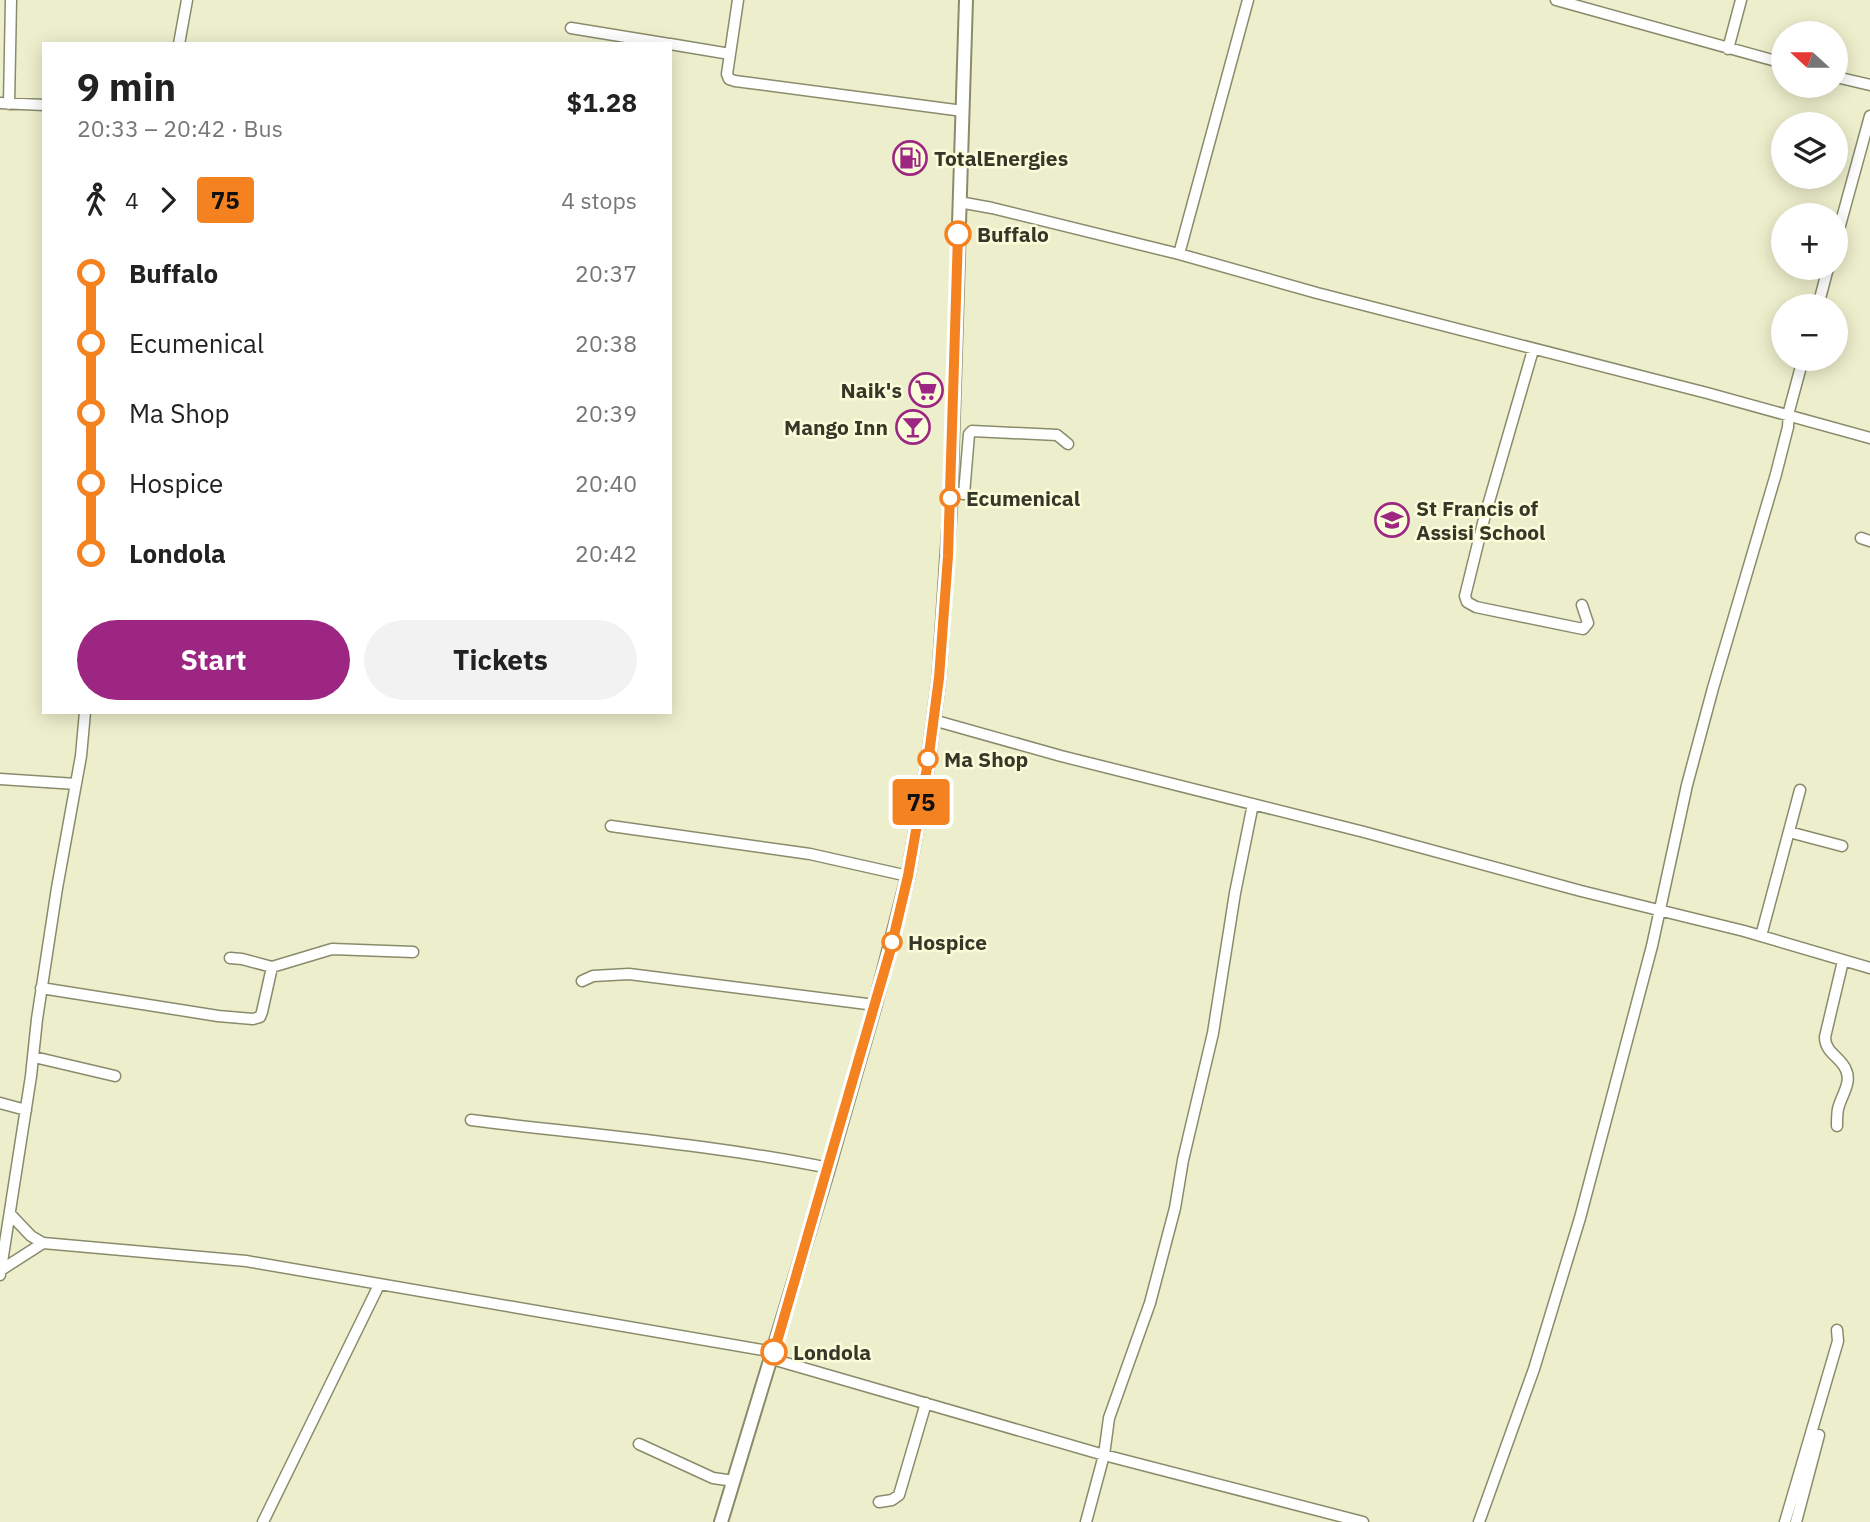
<!DOCTYPE html>
<meta charset="utf-8">
<style>
body{margin:0;font-family:"IBM Plex Sans",sans-serif;background:#f2f2f2;color:#222;height:100vh;display:flex;flex-direction:column;font-size:26px;white-space:nowrap}
*{box-sizing:border-box;margin:0}
p{font-size:23px;color:#767676}
.icon{flex:none;width:38px;height:38px;fill:none;stroke:currentColor;stroke-width:2;stroke-linecap:round;stroke-linejoin:round}
.map{position:relative;flex:1;overflow:hidden}
.details{position:absolute;left:42px;top:42px;width:630px;height:672px;display:flex;flex-direction:column;background:#fff;border-radius:0px;box-shadow:0 4px 18px #0003}
.details>*{flex:none}
.badge{padding:0 14px;border-radius:5px;font-size:24px;line-height:46px}
.needle{width:46px;rotate:291deg}
.fabs{position:absolute;left:1771px;top:21px;display:grid;gap:14px}
.fabs a{display:grid;place-items:center;width:77px;height:77px;border-radius:50%;background:#fff;box-shadow:0 4px 18px #0003;font-size:35px}
.map>.badge{position:absolute;translate:-50% -50%;box-shadow:0 0 0 4px #fff}
.legs{display:flex;align-items:center;gap:10px;height:77px;padding:0 35px;font-size:23px}
.legs p{margin-inline-start:auto}
.head{display:flex;align-items:center;justify-content:space-between;height:119px;padding:0 35px}
h1{font-size:38px;font-weight:800;line-height:52px}
.primary-button{display:flex;gap:14px;margin-top:auto;padding:14px 35px}
.primary-button a{flex:1;height:80px;border-radius:42px;background:#9c2681;color:#fff;font-size:28px;font-weight:800;line-height:80px;text-align:center}
.primary-button a+a{background:#f2f2f2;color:#222}
ul{padding:0 35px;list-style:none}
li{display:flex;align-items:center;gap:24px;height:70px;font-size:26px}
li i{display:grid;place-items:center;width:10px;height:100%;margin:0 9px;background:currentColor}
li i::after{content:'';width:18px;height:18px;margin:-9px;border:5px solid;border-radius:50%;background:#fff}
li p{margin-inline-start:auto}
li:first-child i{background:linear-gradient(#0000 50%,currentColor 0)}
li:last-child i{background:linear-gradient(currentColor 50%,#0000 0)}
.map>svg:first-child{display:block}
.lines{fill:none;stroke-linecap:round;stroke-linejoin:round}
.minor-casing{stroke:#898b6b;stroke-width:13}
.major-casing{stroke:#898b6b;stroke-width:16}
.minor{stroke:#fff;stroke-width:10}
.major{stroke:#fff;stroke-width:12}
.line-1-casing{stroke:#fff;stroke-width:16}
.line-1{stroke:#f58220;stroke-width:10}
.stop-1-dot{fill:#fff;stroke:#f58220;stroke-width:3.5}
.labels{text-anchor:middle;dominant-baseline:central;stroke-width:5;stroke-linejoin:round;paint-order:stroke}
.poi-label{font-size:21px;font-weight:bold;fill:#363729;stroke:#fafdd9;text-anchor:start}
.stop-label{font-size:21px;font-weight:bold;fill:#363729;stroke:#fafdd9;text-anchor:start}
</style>
<div class="map">
<svg width="1870" height="1522" viewBox="0 0 1870 1522">
<rect width="100%" height="100%" fill="#edefcc"/>
<g class="lines">
<g class="minor-casing">
<path id="minor" d="M 1556,0 L 1783,63
M 571,28 L 669,44
M 179,44 L 187,0
M 670,44 L 730,54 L 727,74 L 729,79 L 735,81 L 963,111
M 1728,49 L 1741,0
M 730,54 L 738,0
M 1836,77 L 1870,85
M 0,103 L 44,105
M 9,104 L 11,0
M 959,202 L 992,208 L 1179,254 L 1317,293 L 1707,393 L 1870,438
M 1836,240 L 1870,116
M 1179,254 L 1248,0
M 1818,306 L 1828,268
M 1533,350 L 1484,519 L 1465,596 L 1467,602 L 1476,607 L 1583,629 L 1588,623 L 1582,605
M 950,492 L 964,494 L 969,434 L 972,431 L 1057,435 L 1068,444
M 1861,538 L 1870,541
M 933,720 L 1061,756 L 1364,832 L 1581,891 L 1744,931 L 1870,968
M 0,779 L 76,784
M 611,826 L 810,854 L 908,876
M 1789,832 L 1842,846
M 1761,936 L 1800,790
M 230,958 L 242,959 L 272,967 L 332,949 L 413,952
M 582,981 L 593,976 L 629,974 L 875,1005
M 41,988 L 218,1016 L 253,1019 L 260,1017 L 262,1012 L 272,967
M 34,1057 L 115,1076
M 0,1103 L 26,1110
M 471,1120 C 591,1135 711,1144 829,1168
M 1837,1126 C 1837,1120 1837,1114 1838,1109 C 1841,1096 1852,1083 1846,1070 C 1841,1057 1825,1053 1825,1037 L 1843,961
M 11,1215 L 31,1236 L 43,1243 L 246,1261 L 774,1352
M 1,1270 L 43,1243
M 0,1275 L 31,1076 L 37,1019 L 57,888 L 81,756 L 85,712
M 772,1359 L 1104,1455 L 1363,1522
M 639,1444 L 713,1478 L 734,1481
M 879,1502 L 892,1500 L 899,1495 L 926,1403
M 263,1522 L 379,1285
M 1086,1522 L 1104,1455 L 1109,1418 L 1150,1303 L 1175,1208 L 1183,1160 L 1213,1033 L 1235,893 L 1253,804
M 1479,1522 L 1534,1369 L 1580,1218 L 1652,946 L 1687,785 L 1713,688 L 1776,474 L 1788,427 L 1789,411 L 1803,359
M 1785,1522 L 1838,1341 L 1837,1330
M 1796,1522 L 1819,1435"/>
</g>
<g class="major-casing">
<path id="major" d="M 721,1522 L 827,1173 L 875,1005 L 908,876 L 928,762 L 939,678 L 950,512 L 966,0"/>
</g>
<use href="#minor" class="minor"/>
<use href="#major" class="major"/>
</g>
<g class="lines">
<g class="line-1-casing">
<path id="line-1" d="M 774,1352 L 891,948 L 908,876 L 928,762 L 939,678 L 948,556 L 958,234"/>
</g>
<use href="#line-1" class="line-1"/>
</g>
<defs>
<g id="fuel-ring" transform="scale(1.75)"><circle r="9.5" fill="#fafdd9" stroke="#9c2681" stroke-width="1.5"/><path d="M-5.5-6h7V0h2V4h1.3V-2.5L3-4.5l.8-.8L6-3V5H2.5V1h-1V6h-7ZM-4.2-4.7v3.2H.2V-4.7Z" fill="#9c2681"/></g>
<g id="supermarket-ring" transform="scale(1.75)"><circle r="9.5" fill="#fafdd9" stroke="#9c2681" stroke-width="1.5"/><path d="M-6-5.5h2.5l.6 2H6L4.5 2H-2.5L-4.4-4H-6ZM-1.5 3.2a1.3 1.3 0 1 0 .1 0ZM3 3.2a1.3 1.3 0 1 0 .1 0Z" fill="#9c2681"/></g>
<g id="bar-ring" transform="scale(1.75)"><circle r="9.5" fill="#fafdd9" stroke="#9c2681" stroke-width="1.5"/><path d="M-6-5H6L.8 .8V4.5H3.5V6h-7V4.5H-.8V.8Z" fill="#9c2681"/></g>
<g id="school-ring" transform="scale(1.75)"><circle r="9.5" fill="#fafdd9" stroke="#9c2681" stroke-width="1.5"/><path d="M0-5L7-2L0 1L-7-2ZM-4 1L0 2.5L4 1V4Q0 6-4 4Z" fill="#9c2681"/></g>
</defs>
<g fill-rule="evenodd">
<use href="#fuel-ring" x="910" y="158"/>
<use href="#supermarket-ring" x="926" y="390"/>
<use href="#bar-ring" x="913" y="427"/>
<use href="#school-ring" x="1392" y="520"/>
</g>
<g class="stop-1-dot">
<circle cx="958" cy="234" r="12"/>
<circle cx="950" cy="498" r="9"/>
<circle cx="928" cy="759" r="9"/>
<circle cx="892" cy="942" r="9"/>
<circle cx="774" cy="1352" r="12"/>
</g>
<g class="labels">
<g class="poi-label">
<text x="934" y="158">TotalEnergies</text>
<text x="902" y="390" text-anchor="end">Naik's</text>
<text x="888" y="427" text-anchor="end">Mango Inn</text>
<text x="1416" y="508">St Francis of<tspan x="1416" dy="24">Assisi School</tspan></text>
</g>
<g class="stop-label">
<text x="977" y="234">Buffalo</text>
<text x="966" y="498">Ecumenical</text>
<text x="944" y="759">Ma Shop</text>
<text x="908" y="942">Hospice</text>
<text x="793" y="1352">Londola</text>
</g>
</g>
</svg>
<div class="fabs">
<a><svg class="needle" viewBox="-14 -14 28 28"><path d="M0-13l5 13h-10z" fill="#e53935"/><path d="M0 13l5-13h-10z" fill="#767676"/></svg></a>
<a><svg class="icon" aria-label="layers" viewBox="0 0 24 24"><path d="M12 4l9 5-9 5-9-5zM3 14l9 5 9-5"/></svg></a>
<a>+</a>
<a>−</a>
</div>
<b class="badge" style="left:921px;top:802px;background:#f58220;color:#111">75</b>
<section class="details">
<div class="head"><div><h1>9 min</h1><p>20:33 – 20:42 · Bus</p></div><b>$1.28</b></div>
<div class="legs"><svg class="icon" aria-label="walk" viewBox="0 0 24 24"><circle cx="13" cy="4" r="2"/><path d="M13 8l-2 6 4 7M11 14l-3 7M7 12l3-4h3l4 4"/></svg>4<svg class="icon" aria-label="forward" viewBox="0 0 24 24"><path d="M9 5l7 7-7 7"/></svg><b class="badge" style="background:#f58220;color:#111">75</b><p>4 stops</p></div>
<ul>
<li><i style="color:#f58220"></i><b>Buffalo</b><p>20:37</p></li>
<li><i style="color:#f58220"></i><span>Ecumenical</span><p>20:38</p></li>
<li><i style="color:#f58220"></i><span>Ma Shop</span><p>20:39</p></li>
<li><i style="color:#f58220"></i><span>Hospice</span><p>20:40</p></li>
<li><i style="color:#f58220"></i><b>Londola</b><p>20:42</p></li>
</ul>
<div class="primary-button"><a>Start</a><a>Tickets</a></div>
</section>
</div>
